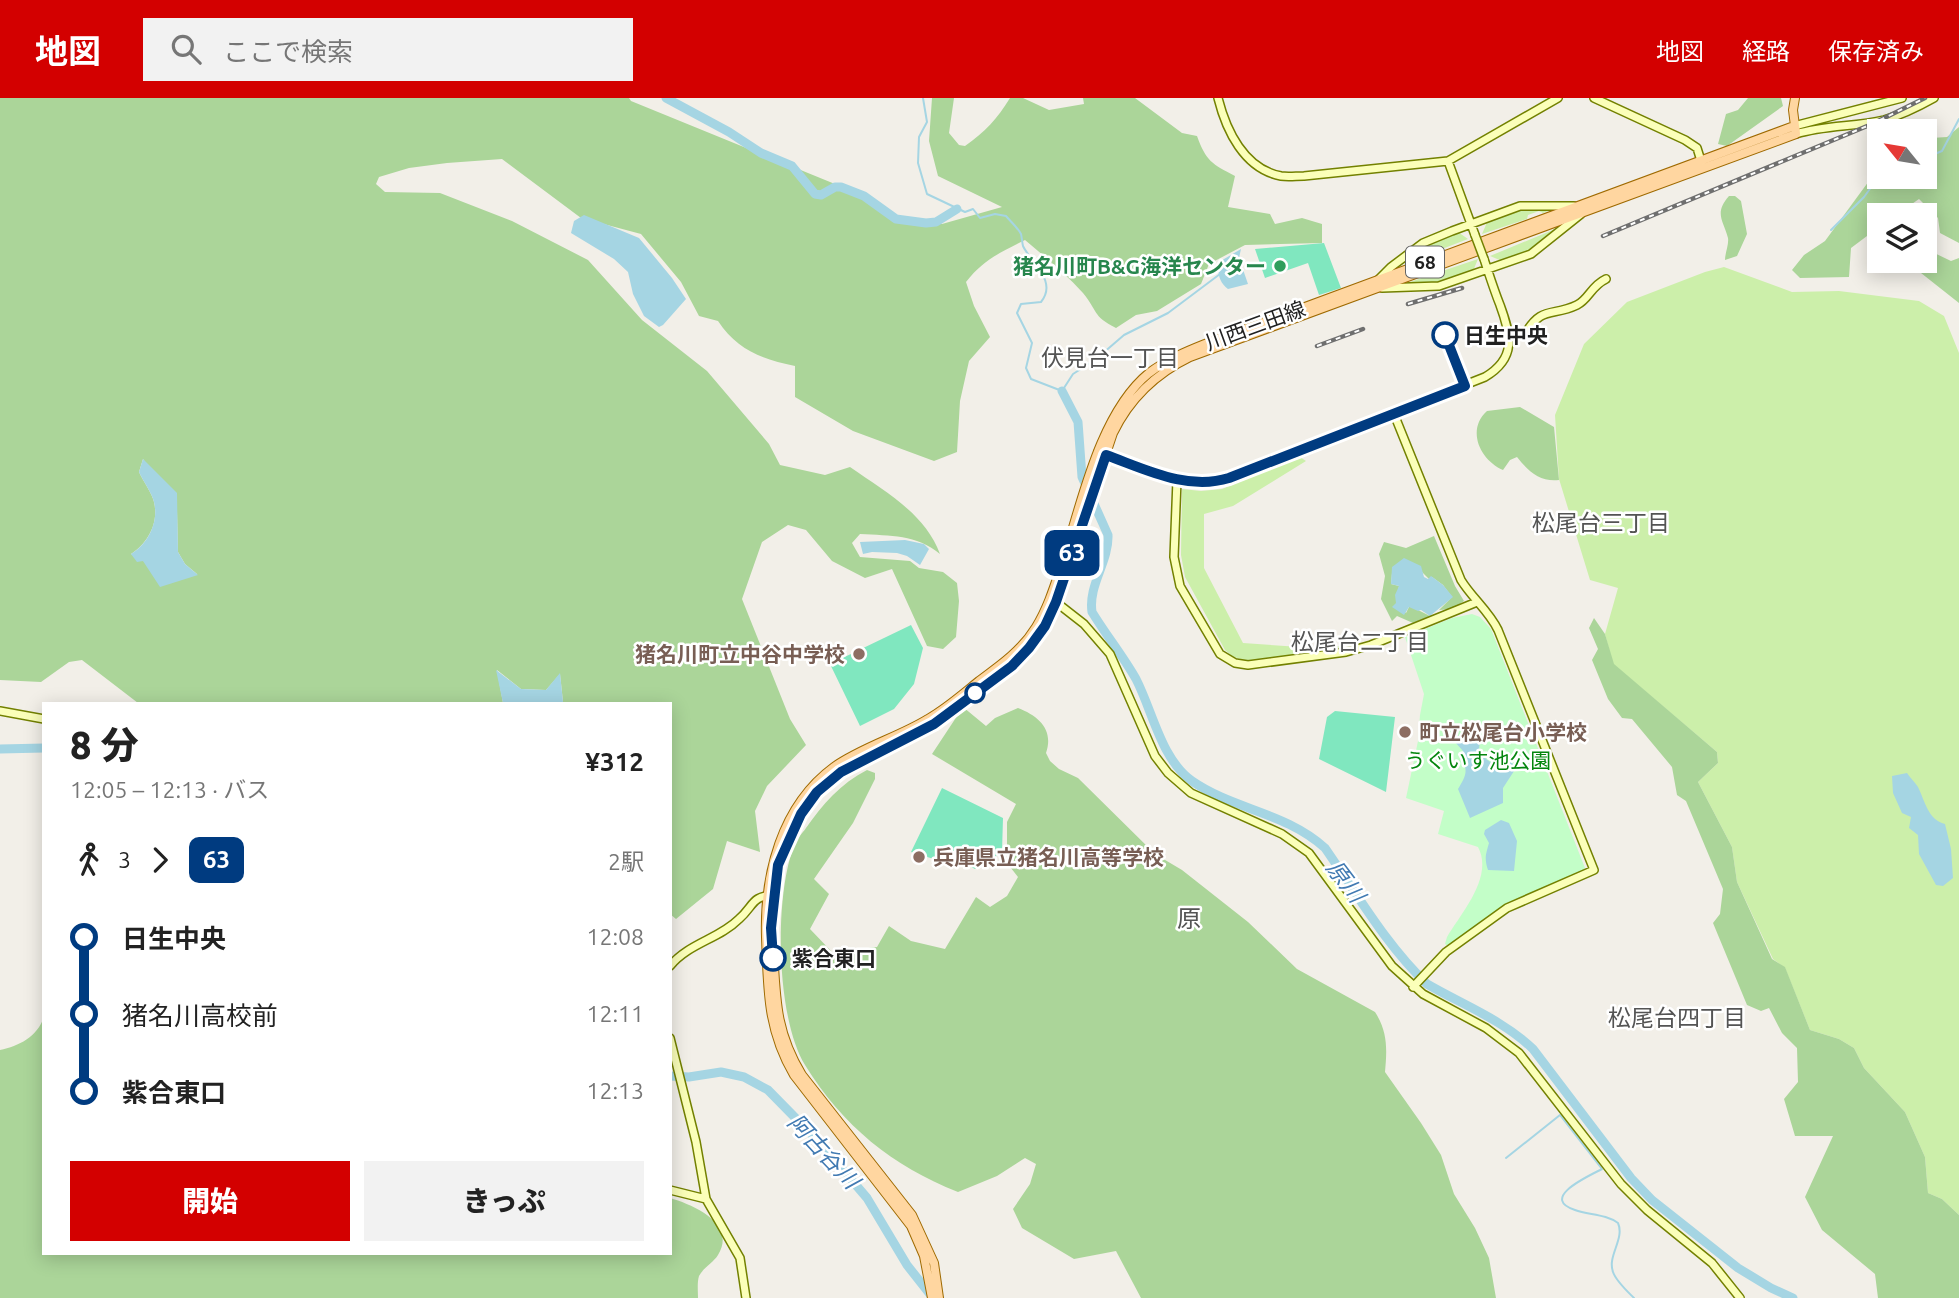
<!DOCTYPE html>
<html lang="ja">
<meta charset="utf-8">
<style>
body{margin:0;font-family:Ubuntu,"Noto Sans JP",sans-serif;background:#f2f2f2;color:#222;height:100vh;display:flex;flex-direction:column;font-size:26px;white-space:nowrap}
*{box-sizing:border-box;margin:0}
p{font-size:23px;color:#767676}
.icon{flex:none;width:38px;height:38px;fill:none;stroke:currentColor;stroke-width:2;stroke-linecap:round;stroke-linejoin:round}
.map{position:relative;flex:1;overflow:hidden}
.drawer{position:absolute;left:42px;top:604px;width:630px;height:553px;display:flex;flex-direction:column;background:#fff;border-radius:0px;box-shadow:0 4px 18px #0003}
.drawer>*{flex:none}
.badge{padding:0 14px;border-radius:10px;font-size:24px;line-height:46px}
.needle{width:46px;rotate:300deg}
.buttons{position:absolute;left:1867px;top:21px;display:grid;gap:14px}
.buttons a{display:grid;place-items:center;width:70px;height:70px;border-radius:0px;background:#fff;box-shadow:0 4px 18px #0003;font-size:35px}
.map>.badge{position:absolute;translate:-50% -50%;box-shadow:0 0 0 4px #fff}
.legs{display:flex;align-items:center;gap:10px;height:77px;padding:0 28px;font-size:23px}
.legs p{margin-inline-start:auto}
.overview{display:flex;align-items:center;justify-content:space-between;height:119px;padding:0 28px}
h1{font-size:38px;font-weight:800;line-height:52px}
.action{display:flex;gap:14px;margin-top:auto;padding:14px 28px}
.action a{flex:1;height:80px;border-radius:0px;background:#d30000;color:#fff;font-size:28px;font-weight:800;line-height:80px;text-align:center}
.action a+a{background:#f2f2f2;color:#222}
ul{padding:0 28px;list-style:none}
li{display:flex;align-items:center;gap:24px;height:77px;font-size:26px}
li i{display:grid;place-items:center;width:10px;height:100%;margin:0 9px;background:currentColor}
li i::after{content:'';width:18px;height:18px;margin:-9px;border:5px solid;border-radius:50%;background:#fff}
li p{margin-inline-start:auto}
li:first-child i{background:linear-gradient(#0000 50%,currentColor 0)}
li:last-child i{background:linear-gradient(currentColor 50%,#0000 0)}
header{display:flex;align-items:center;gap:42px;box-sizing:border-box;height:98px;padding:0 35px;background:#d30000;color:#fff}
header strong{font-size:33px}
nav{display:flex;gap:38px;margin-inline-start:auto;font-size:24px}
.search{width:490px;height:63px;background:#f2f2f2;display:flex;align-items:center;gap:18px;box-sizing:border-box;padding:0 24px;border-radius:0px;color:#767676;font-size:26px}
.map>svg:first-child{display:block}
.grass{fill:#ccefaa}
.forest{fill:#abd599;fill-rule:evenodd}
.park{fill:#c3fec8}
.pitch{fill:#80e7bf}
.water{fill:#a5d5e3}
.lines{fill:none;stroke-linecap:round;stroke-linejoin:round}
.stream{stroke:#a5d5e3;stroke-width:2}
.river{stroke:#a5d5e3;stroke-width:9}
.secondary-casing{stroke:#738100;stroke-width:10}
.primary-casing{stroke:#9f6a00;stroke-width:10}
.secondary{stroke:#fbffb9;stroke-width:7}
.primary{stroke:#ffd6a0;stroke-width:8}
.rail-casing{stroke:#6f6f6f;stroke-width:4.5}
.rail{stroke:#fff;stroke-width:2;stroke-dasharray:5;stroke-linecap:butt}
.secondary-bridge-casing{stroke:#738100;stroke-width:10;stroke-linecap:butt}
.secondary-bridge{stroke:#fbffb9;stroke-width:7}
.line-1-casing{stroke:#fff;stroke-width:16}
.line-1{stroke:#003b80;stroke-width:10}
.leisure-dot{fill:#2e9e5b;stroke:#fff;stroke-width:2.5}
.stop-1-dot{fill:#fff;stroke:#003b80;stroke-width:3.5}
.education-dot{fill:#8d6e63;stroke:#fff;stroke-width:2.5}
.labels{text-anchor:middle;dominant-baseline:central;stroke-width:5;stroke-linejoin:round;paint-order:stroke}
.shield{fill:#fff;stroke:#646464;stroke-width:2}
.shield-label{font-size:19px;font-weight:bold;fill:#212121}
.leisure-label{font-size:21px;font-weight:bold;fill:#27864d;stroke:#fff;text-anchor:end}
.street-label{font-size:21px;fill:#212121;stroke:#fff}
.stop-label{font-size:21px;font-weight:bold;fill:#212121;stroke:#fff;text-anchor:start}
.education-label{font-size:21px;font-weight:bold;fill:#785e54;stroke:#fff;text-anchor:start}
.park-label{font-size:21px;fill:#04860e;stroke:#fff}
.neighbourhood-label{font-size:23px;fill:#545454;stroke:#fff}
.water-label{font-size:23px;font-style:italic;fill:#417ab2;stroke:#fff}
.quarter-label{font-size:24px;fill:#545454;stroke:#fff}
</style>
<header>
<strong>地図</strong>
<div class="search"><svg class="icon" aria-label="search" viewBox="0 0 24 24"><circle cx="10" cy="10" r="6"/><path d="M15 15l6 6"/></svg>ここで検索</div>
<nav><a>地図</a><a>経路</a><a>保存済み</a></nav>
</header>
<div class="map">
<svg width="1959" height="1200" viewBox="0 0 1959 1200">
<rect width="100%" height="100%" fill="#f2efe8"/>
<path class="grass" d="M 1558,109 L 1543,115 L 1539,113 L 1528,117 L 1527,121 L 1482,136 L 1488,122 L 1515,113 Z
M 1565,127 L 1529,154 L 1502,163 L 1490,158 Z
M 1458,134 L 1468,141 L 1395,169 L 1420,150 Z
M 1478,161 L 1473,173 L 1441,185 L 1401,187 Z
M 1724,169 L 1792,194 L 1839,193 L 1919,203 L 1944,218 L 1959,255 L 1959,1117 L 1942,1101 L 1928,1095 L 1925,1059 L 1905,1014 L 1864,970 L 1854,950 L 1839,941 L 1810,932 L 1785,870 L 1773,861 L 1737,784 L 1732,749 L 1698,684 L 1718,665 L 1717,654 L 1613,566 L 1605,536 L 1618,490 L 1590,482 L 1559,381 L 1555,317 L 1584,246 L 1627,204 L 1705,174 Z
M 1300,359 L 1306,363 L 1233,408 L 1204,416 L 1204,470 L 1243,545 L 1300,549 L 1345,548 L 1345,550 L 1248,563 L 1233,559 L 1225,552 L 1185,479 L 1181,457 L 1182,391 L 1201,393 L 1222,391 Z"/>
<path class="forest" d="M 0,0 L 629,0 L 631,3 L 857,95 L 883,113 L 898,119 L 942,126 L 1002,109 L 938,78 L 929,43 L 932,0 L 954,0 L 949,35 L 959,47 L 965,48 C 985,34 997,21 1010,0 L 1023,0 L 1049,12 L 1084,6 L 1083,0 L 1135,0 L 1182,35 L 1197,38 C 1206,63 1212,66 1235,78 L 1228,109 L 1270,116 L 1275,126 L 1302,120 L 1322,126 L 1322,145 L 1245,147 L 1209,166 L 1201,186 L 1157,213 L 1136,217 L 1116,230 C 1092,218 1098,213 1083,195 C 1065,175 1045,159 1025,142 C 1000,155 984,161 966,184 L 974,208 L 990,239 L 969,263 L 960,303 L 957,354 L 934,363 L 853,333 L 795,299 L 795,268 C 762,261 737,252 718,223 L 699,218 L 681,184 L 641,136 L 581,120 L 502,61 L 447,65 L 409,70 L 379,79 L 376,86 L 385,94 L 440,95 L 512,123 L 588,162 L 642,222 L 707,273 L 769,346 L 780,367 L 825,377 L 850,369 C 884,393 925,415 940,456 C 916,436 891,438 860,436 L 852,445 L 860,459 L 910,463 L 919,470 L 943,474 L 957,485 L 959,503 L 956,539 L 943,551 L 927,548 L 892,471 L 865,480 L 832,463 L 806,432 L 788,427 L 762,444 L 742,501 L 790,621 L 806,647 L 767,688 L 755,713 L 760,754 L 727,743 L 713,791 L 676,821 L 670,816 L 670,606 L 560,605 L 563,604 L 560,576 L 546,592 L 521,591 L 497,572 L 503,605 L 138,605 L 82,562 L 69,564 L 41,584 L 0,582 ZM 143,361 L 177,413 L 178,454 L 185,466 L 197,476 L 143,463 L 131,456 C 148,445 159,425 154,404 C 152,395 143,383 139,374 Z
M 1748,0 L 1781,0 L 1783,8 L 1727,48 L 1718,46 L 1726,16 L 1738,12 Z
M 1959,29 L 1959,145 L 1940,135 L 1938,120 L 1919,101 L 1896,117 L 1880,117 L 1879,129 L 1851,150 L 1849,179 L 1800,180 L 1792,172 L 1804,157 L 1825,143 L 1877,72 L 1879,70 L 1880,79 L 1925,79 L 1925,44 L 1931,40 L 1947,39 Z
M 1729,98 L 1735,98 L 1741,103 L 1747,136 L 1737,158 L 1725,162 C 1725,155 1729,147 1728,140 C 1723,122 1714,115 1729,98 Z
M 1926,151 L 1951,163 L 1959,160 L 1959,205 L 1921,175 L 1915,164 L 1925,163 Z
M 1520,309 L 1554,329 L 1559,382 C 1540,384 1529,374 1517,359 L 1510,362 L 1503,372 C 1480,362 1466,332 1487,313 Z
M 1434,438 L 1455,488 L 1464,503 L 1452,511 L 1439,512 L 1452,499 L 1443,487 L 1432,479 L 1429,481 L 1422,474 L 1392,475 L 1391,486 L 1399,488 L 1396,505 L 1406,515 L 1409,509 L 1412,509 L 1430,518 L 1413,525 L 1397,518 L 1392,523 L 1381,501 L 1385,478 L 1379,456 L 1384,444 L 1406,450 Z
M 1594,520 L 1605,536 L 1614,566 L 1717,654 L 1718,665 L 1698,684 L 1732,749 L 1737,784 L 1772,861 L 1785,869 L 1810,932 L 1839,941 L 1854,950 L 1864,970 L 1905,1014 L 1925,1059 L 1928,1095 L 1942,1101 L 1959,1117 L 1959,1200 L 1878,1200 L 1875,1176 L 1822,1132 L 1805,1099 L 1833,1038 L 1795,1038 L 1784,1001 L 1798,984 L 1797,950 L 1782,935 L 1769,910 L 1761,913 L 1747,907 L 1713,825 L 1720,816 L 1723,791 L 1686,703 L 1677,697 L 1672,669 L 1632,621 L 1622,620 L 1608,601 L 1592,562 L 1598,551 L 1589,530 Z
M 963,609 L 986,628 L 995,620 L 1018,610 C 1039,618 1054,632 1046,655 L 1050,663 L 1059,671 L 1078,680 L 1155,756 L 1182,772 L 1248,824 L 1297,871 L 1375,914 C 1388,934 1387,952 1385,974 L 1421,1025 L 1441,1057 L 1454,1096 L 1475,1130 L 1489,1160 L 1496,1200 L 1141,1200 L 1116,1153 L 1074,1161 L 1022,1130 L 1013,1111 L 1030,1086 L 1036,1066 L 1025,1060 L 997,1078 L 958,1094 C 892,1068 843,1028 805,967 C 776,920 774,799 794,748 C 796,741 802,736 806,730 C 823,706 840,686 867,672 L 875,675 L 875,681 L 853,725 L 814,781 L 829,796 L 810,831 L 832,854 L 877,849 L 889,828 L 911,843 L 945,851 L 976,799 L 990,809 L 1007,798 L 1018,779 L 1007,765 L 1007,724 L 1016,706 L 932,656 Z
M 44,919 L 44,1155 L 670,1155 L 670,1100 C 694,1107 737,1126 718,1157 C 713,1165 703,1170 699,1178 C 697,1184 698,1194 698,1200 L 0,1200 L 0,952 C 19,948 37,939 44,919 Z"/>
<path class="park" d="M 1472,516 L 1480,519 L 1491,531 L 1585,770 L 1579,776 L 1507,805 L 1450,849 L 1445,846 L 1447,839 C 1461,815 1494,779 1478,749 L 1438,736 L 1444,713 L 1406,700 L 1418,643 L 1420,617 L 1424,596 L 1405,539 L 1452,520 Z"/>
<path class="pitch" d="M 1324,145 L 1341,190 L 1319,197 L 1308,165 L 1265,180 L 1255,151 Z
M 911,527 L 923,550 L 914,586 L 894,611 L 860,628 L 830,566 Z
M 1335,613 L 1395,619 L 1386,694 L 1319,661 L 1327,619 Z
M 942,690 L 1003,720 L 1002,754 L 975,771 L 962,764 L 950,766 L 911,754 Z"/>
<path class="water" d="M 584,117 L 639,140 L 672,180 L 686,201 L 663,227 L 659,229 L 644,218 L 633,196 L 628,174 L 614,161 L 571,135 L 574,123 Z
M 1241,151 L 1239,160 L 1248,186 L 1228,191 C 1219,184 1217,175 1219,164 Z
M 143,361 L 177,395 L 178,454 L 185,466 L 198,477 L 160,489 L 143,463 L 137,464 L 131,456 C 148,446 159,424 154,404 C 152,395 143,383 139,374 Z
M 905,442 L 924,446 L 929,451 L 920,467 L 907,458 L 897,455 L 872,454 L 863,456 L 860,444 Z
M 1404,460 L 1421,468 L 1424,479 L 1428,481 L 1431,478 L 1443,487 L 1453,499 L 1430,518 L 1421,512 L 1418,513 L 1409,509 L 1404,517 L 1392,509 L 1396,505 L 1395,497 L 1399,488 L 1391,486 L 1392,469 Z
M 496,572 L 521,591 L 546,592 L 560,575 L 563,604 L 503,605 Z
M 1478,634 L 1481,635 L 1479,651 L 1486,661 L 1496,668 L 1511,664 L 1516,670 L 1503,690 L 1503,705 L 1470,720 L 1458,691 C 1464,681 1470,672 1461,662 L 1463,653 L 1455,644 L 1459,639 Z
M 1907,675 C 1910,680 1915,684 1918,689 C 1925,703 1928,722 1945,726 L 1951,751 L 1953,780 L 1943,788 L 1936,787 L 1919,756 L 1918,737 L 1909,730 L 1911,719 L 1902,715 L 1893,695 L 1892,678 Z
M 1501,722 L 1509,725 L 1517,743 L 1514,773 L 1488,772 C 1484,760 1486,756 1489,745 L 1484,736 L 1485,732 Z"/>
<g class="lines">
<path class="stream" d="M 923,0 L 927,24 L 919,39 L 918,65 L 927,96 L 965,114 L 973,111 L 980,120 L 995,116 L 1006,118 C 1011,124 1018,130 1021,136 C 1022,140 1022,144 1023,148 C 1031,165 1058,183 1041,204 L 1021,206 L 1017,215 L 1032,245 L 1026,270 L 1031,281 L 1062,293 L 1073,276 L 1095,262 L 1124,237 L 1168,215 L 1220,176
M 1925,60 L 1942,53 L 1959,21
M 1831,132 L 1864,99 L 1875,84 L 1884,79
M 1506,1060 L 1560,1017 L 1602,1071 C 1591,1077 1538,1100 1575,1112 C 1589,1117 1606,1116 1618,1125 C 1625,1141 1607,1158 1613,1174 C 1616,1183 1627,1193 1634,1200"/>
<path class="river" d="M 666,0 L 729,34 L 761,55 L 792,68 L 815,96 L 821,97 L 835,89 L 841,89 L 864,98 L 896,121 L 926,125 L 936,124 L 957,111
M 1062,293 L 1078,324 L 1082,379 L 1108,437 C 1109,464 1088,487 1092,514 C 1106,537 1123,558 1136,581 C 1153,614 1161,661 1192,683 C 1234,712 1285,714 1325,750 C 1357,796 1386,847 1427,886 C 1463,907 1503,922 1533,951 L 1631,1080 L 1652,1102 L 1738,1170 L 1771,1190 L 1793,1200
M 0,651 L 44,650
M 670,978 L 689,979 L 721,974 L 744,979 L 768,992 L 820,1045 L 867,1100 L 907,1167 L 933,1200"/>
<g class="secondary-casing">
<path id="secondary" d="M 1218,0 C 1226,32 1244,71 1281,78 C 1288,79 1296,78 1304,78 L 1448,63 L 1558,0
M 1594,0 L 1685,42 L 1697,50 L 1702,66
M 1794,28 L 1902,0
M 1796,36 C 1825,27 1855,29 1884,22 C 1902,17 1918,9 1934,0
M 1448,63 L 1475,137
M 1379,181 L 1391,169 L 1423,145 L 1452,133 L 1520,108 L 1574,108
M 1382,190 L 1439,188 L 1531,156 L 1581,116
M 1510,235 L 1525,236 C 1542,207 1552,219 1577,207 C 1589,201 1591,188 1606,181
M 1394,316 L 1461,482 C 1472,500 1489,513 1498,532 L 1594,772 L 1507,810 L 1446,854 L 1413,889
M 1098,354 C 1132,368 1179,388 1215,385 L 1485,279 C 1517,260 1511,237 1500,207 C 1494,192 1489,176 1484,161
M 1177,382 L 1174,459 L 1180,488 L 1220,556 L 1235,565 L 1248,567 L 1346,554 L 1371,547 L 1477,504
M 1052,501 L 1084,526 L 1110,556 L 1155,658 L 1168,675 L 1191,695 L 1282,736 L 1309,755 L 1392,868 L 1423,896 L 1486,930 L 1519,955 L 1621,1086 L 1647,1112 L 1712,1165 L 1740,1200
M 0,613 L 44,621
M 670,868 C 689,845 719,841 739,821 C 754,808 751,798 774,797
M 670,940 L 696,1044 L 706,1101 L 740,1160 L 746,1200
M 670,1092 L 706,1101"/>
</g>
<g class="primary-casing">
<path id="primary" d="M 932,1200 L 924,1158 L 911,1128 L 794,977 C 767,931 768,891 766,839 C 764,777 781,708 834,669 C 862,649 899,639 928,621 C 946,611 963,596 979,583 C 1001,567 1022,552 1036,529 C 1049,508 1056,483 1064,460 C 1082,402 1101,314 1149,275 C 1166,262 1185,254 1205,246 L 1794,28
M 939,1200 L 934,1165 L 912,1117 L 802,977 C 775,933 776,900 773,850 C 768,784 783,715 840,675 C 869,655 905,645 934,626 C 948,618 960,607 973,597 C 1012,567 1035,550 1056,504 L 1113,335 C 1130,300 1155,276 1190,259 L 1796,36 L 1793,12 L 1795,0"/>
</g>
<use href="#secondary" class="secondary"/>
<use href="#primary" class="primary"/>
<g class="rail-casing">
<path id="rail" d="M 1603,138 L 1872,26 L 1925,0
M 1408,206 L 1462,190
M 1317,248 L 1363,231"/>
</g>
<use href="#rail" class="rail"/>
<g class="secondary-bridge-casing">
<path id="secondary-bridge" d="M 1475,137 L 1484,161"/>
</g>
<use href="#secondary-bridge" class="secondary-bridge"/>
</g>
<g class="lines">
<g class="line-1-casing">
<path id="line-1" d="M 773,860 L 771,830 L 778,767 L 801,716 L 817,694 L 841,674 L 934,626 L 1012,568 L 1029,550 L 1045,528 L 1056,504 L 1106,357 C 1145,371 1187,393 1229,380 L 1465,288 L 1445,237"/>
</g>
<use href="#line-1" class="line-1"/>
</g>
<circle class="leisure-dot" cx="1280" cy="168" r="7"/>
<g class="stop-1-dot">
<circle cx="1445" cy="237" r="12"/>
<circle cx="975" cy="595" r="9"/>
<circle cx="773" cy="860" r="12"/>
</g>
<g class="education-dot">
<circle cx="859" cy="556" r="7"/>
<circle cx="1405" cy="634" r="7"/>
<circle cx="919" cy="759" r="7"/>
</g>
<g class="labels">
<rect class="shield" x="1406" y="148.5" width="38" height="31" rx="5"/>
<g class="shield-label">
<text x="1425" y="164">68</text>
</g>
<g class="leisure-label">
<text x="1266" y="168">猪名川町B&amp;G海洋センター</text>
</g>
<g class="street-label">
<text transform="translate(1255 227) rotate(-20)">川西三田線</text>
</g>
<g class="stop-label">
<text x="1464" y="237">日生中央</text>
<text x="792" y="860">紫合東口</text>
</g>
<g class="education-label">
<text x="845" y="556" text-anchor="end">猪名川町立中谷中学校</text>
<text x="1419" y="634">町立松尾台小学校</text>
<text x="933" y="759">兵庫県立猪名川高等学校</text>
</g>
<g class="park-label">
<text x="1478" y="662">うぐいす池公園</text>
</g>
<g class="neighbourhood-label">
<text x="1110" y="259">伏見台一丁目</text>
<text x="1601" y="424">松尾台三丁目</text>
<text x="1360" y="543">松尾台二丁目</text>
<text x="1677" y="919">松尾台四丁目</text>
</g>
<g class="water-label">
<text transform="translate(1346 783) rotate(53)">原川</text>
<text transform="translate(824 1053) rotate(47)">阿古谷川</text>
</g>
<g class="quarter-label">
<text x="1189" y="820">原</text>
</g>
</g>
</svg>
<div class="buttons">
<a><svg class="needle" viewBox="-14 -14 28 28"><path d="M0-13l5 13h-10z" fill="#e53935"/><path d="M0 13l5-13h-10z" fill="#767676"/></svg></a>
<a><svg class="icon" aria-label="layers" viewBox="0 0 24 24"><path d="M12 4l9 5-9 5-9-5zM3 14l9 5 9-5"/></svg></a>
</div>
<b class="badge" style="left:1072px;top:455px;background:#003b80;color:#fff">63</b>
<section class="drawer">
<div class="overview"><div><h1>8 分</h1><p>12:05 – 12:13 · バス</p></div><b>¥312</b></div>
<div class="legs"><svg class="icon" aria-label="walk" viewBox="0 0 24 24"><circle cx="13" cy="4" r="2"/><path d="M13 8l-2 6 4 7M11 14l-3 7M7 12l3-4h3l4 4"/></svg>3<svg class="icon" aria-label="forward" viewBox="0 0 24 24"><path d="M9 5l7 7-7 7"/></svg><b class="badge" style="background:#003b80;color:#fff">63</b><p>2駅</p></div>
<ul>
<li><i style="color:#003b80"></i><b>日生中央</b><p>12:08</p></li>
<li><i style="color:#003b80"></i><span>猪名川高校前</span><p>12:11</p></li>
<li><i style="color:#003b80"></i><b>紫合東口</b><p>12:13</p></li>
</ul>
<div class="action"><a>開始</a><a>きっぷ</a></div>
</section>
</div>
